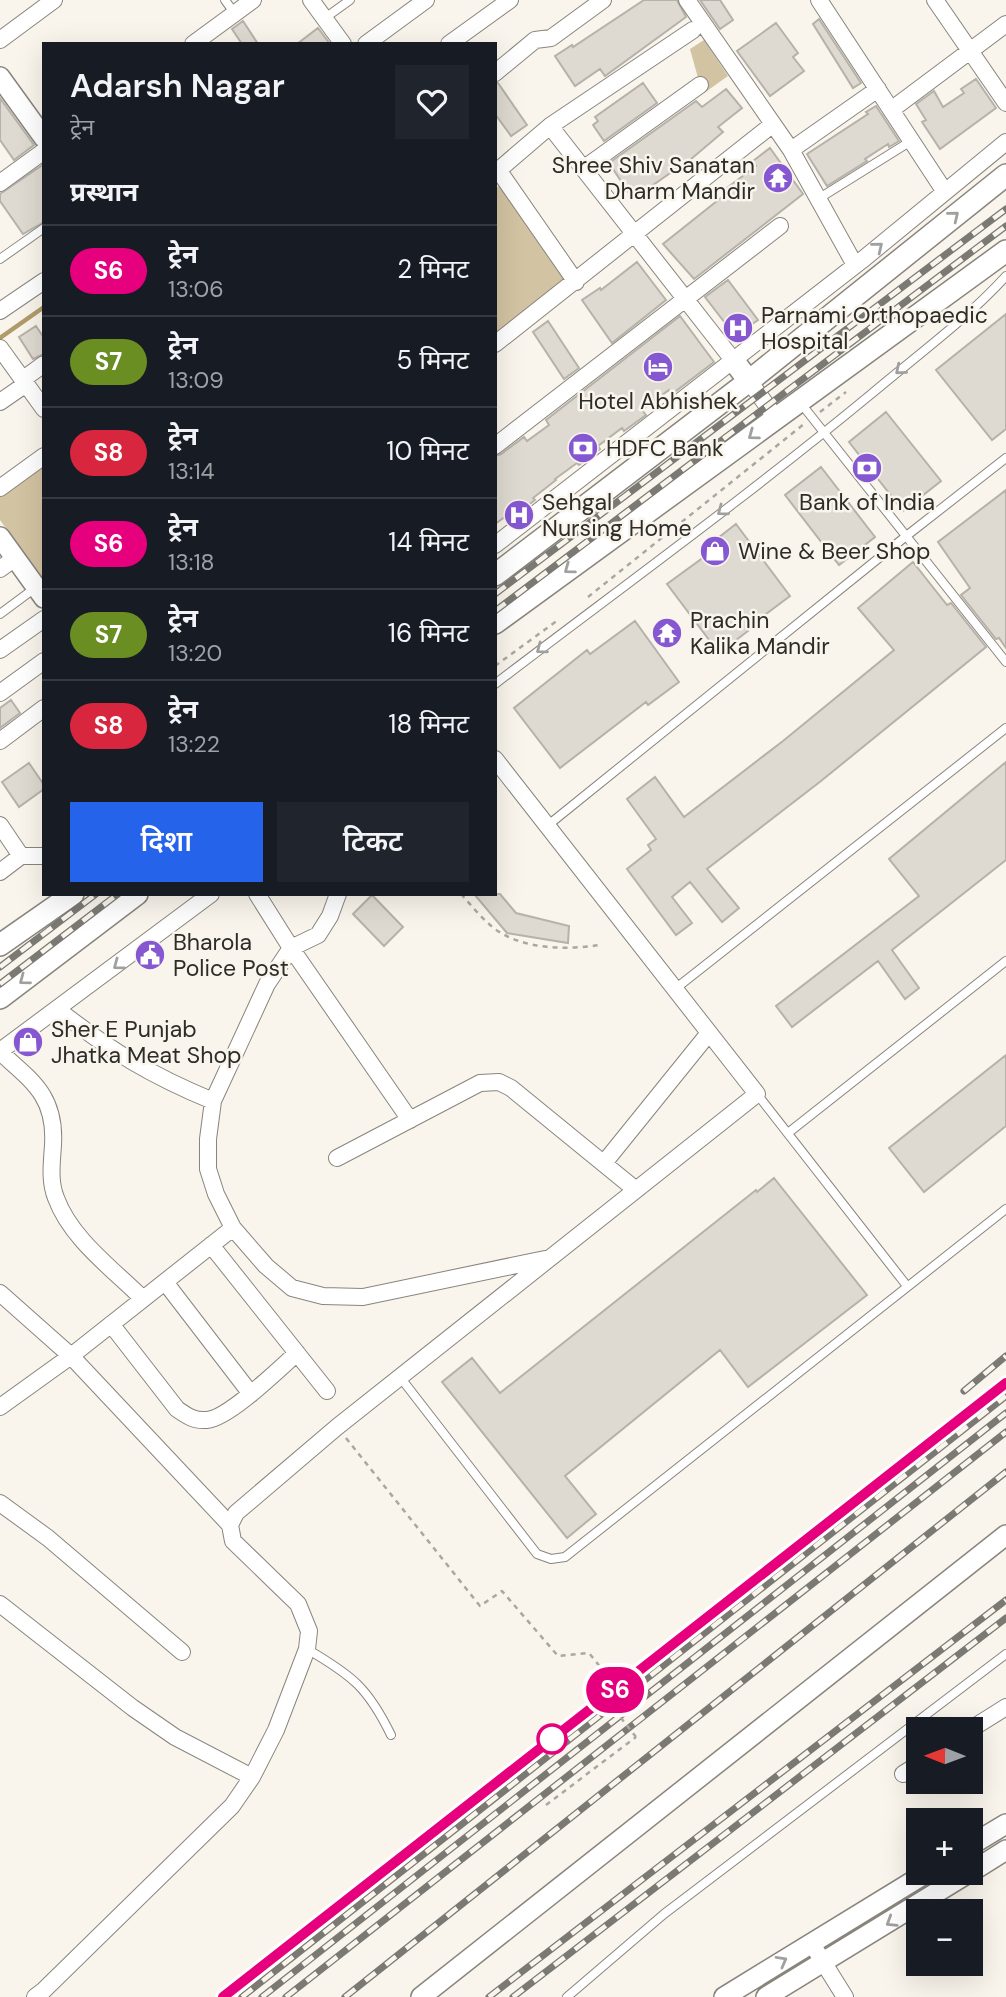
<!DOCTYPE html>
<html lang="hi">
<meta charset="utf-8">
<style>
body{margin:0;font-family:"DM Sans","Noto Sans Devanagari",sans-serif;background:#20242c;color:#f1f3f6;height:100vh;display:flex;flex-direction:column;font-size:26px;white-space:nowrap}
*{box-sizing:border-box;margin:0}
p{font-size:23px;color:#9ea1a6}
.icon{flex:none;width:38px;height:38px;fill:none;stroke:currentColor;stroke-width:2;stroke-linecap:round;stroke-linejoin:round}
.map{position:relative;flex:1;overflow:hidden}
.sheet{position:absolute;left:42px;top:42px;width:455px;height:854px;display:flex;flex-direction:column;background:#171b24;border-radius:0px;box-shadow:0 7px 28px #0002}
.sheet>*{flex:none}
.badge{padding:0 14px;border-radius:23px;font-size:24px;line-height:46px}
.needle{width:46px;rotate:271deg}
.fabs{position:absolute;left:906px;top:1717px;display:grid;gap:14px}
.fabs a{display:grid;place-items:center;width:77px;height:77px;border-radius:0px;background:#171b24;box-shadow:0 7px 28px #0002;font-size:35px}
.map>.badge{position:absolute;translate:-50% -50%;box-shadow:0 0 0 4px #fff}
h2{padding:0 28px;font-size:26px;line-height:63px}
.round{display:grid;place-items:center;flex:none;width:74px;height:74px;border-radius:0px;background:#20242c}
.headline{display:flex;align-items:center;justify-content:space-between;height:119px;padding:0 28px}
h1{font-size:33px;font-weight:600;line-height:52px}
.button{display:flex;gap:14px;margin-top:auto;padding:14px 28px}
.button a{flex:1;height:80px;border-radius:0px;background:#2563eb;color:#fff;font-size:28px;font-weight:600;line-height:80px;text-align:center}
.button a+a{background:#20242c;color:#f1f3f6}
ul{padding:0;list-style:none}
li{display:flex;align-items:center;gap:21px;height:91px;padding:0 28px;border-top:2px solid #363941}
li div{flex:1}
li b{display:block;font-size:26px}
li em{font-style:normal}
li .badge{min-width:77px;font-weight:700;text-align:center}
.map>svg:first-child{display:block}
.green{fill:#d2c3a2}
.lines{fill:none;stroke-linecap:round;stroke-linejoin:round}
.stream{stroke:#b19b68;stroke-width:4.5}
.building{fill:#dedad1;stroke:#b6b2a9;stroke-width:2}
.service-casing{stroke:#89857d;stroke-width:10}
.minor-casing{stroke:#89857d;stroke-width:18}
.tertiary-casing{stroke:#89857d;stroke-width:22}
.secondary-casing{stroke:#89857d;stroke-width:24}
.path{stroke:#aaa7a0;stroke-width:2.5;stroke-dasharray:5 5;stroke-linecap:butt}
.service{stroke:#fff;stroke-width:8}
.minor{stroke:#fff;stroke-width:16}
.tertiary{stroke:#fff;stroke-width:19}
.secondary{stroke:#fff;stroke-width:21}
.rail-casing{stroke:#7b7973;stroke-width:7}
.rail{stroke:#f9f5ec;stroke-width:4.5;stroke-dasharray:13;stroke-linecap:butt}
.path-bridge{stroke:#aaa7a0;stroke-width:2.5;stroke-dasharray:5 5;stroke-linecap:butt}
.oneway{stroke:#a0a09e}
.line-casing{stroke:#fff;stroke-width:16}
.line{stroke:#e6007e;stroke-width:10}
.stop-dot{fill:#fff;stroke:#e6007e;stroke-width:3.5}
.labels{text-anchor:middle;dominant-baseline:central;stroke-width:5;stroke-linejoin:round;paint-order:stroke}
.poi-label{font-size:23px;fill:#2d2c28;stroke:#f9f5ec;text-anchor:start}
</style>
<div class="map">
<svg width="1006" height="1997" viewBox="0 0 1006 1997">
<rect width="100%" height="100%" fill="#f9f5ec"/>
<path class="green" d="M 704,40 L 728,76 L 704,93 L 700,85 L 690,49 Z
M 499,186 L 568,280 L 495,333 L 495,189 Z
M 44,461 L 44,582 L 0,520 L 0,492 Z"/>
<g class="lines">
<path class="stream" d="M 0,338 L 44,307"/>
</g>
<path class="building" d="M 644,0 L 677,0 L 686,17 L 605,76 L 600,69 L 575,86 L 555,56 L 572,45 L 573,47 Z
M 700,0 L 720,0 L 733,20 L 720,29 Z
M 819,19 L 861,83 L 853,88 L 813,24 Z
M 243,21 L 258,44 L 242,44 L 232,29 Z
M 776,23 L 798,53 L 793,57 L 804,71 L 770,96 L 737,51 Z
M 318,28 L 330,44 L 297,44 Z
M 976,79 L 996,108 L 940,149 L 922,122 L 926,120 L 916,104 L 934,91 L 943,107 L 964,93 L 961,89 Z
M 495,83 L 498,83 L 527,125 L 511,136 L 495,114 Z
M 643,83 L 657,103 L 604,141 L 593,125 L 598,121 L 595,117 Z
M 726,89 L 742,108 L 718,127 L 723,132 L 677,171 L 676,169 L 633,199 L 609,163 L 696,101 L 702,107 Z
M 0,98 L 34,145 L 14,160 L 0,140 Z
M 876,106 L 899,141 L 889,147 L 888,144 L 865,159 L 867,161 L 827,186 L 807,154 L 868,114 L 866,112 Z
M 770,148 L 803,194 L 694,279 L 663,244 L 727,193 L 724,190 L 756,166 L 753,161 Z
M 44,164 L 44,222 L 23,234 L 0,201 L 0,194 Z
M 637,262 L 666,300 L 612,343 L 582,300 L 600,288 L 601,290 Z
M 728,280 L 758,320 L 735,336 L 705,297 Z
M 1006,314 L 1006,429 L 992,440 L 936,370 Z
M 680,316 L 714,362 L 672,394 L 669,390 L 642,410 L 646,415 L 624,431 L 622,428 L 598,446 L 600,449 L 579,465 L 577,463 L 555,479 L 556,480 L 533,498 L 535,500 L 512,518 L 509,514 L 495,524 L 495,456 L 501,454 L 524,437 L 527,441 L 549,425 L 546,420 Z
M 548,321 L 579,368 L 564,379 L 533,332 Z
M 36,326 L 44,338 L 44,354 L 33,359 L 19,337 Z
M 886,412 L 941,481 L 903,511 L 849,442 Z
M 821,467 L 875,537 L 839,565 L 785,495 Z
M 1006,490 L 1006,648 L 999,638 L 996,639 L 961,595 L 970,588 L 938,542 Z
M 736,524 L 790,596 L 746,629 L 748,631 L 719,653 L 667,584 L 708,554 L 704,549 Z
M 913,562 L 947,605 L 951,603 L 986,647 L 821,781 L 707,869 L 739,908 L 722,922 L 690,882 L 672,897 L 692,923 L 676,935 L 627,869 L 651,850 L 648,845 L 656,839 L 627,799 L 655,777 L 684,817 L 783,741 L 894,650 L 858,608 Z
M 635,621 L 679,682 L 648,705 L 646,702 L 560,768 L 514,708 L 587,650 L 590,654 Z
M 11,700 L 20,713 L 0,728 L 0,708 Z
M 1006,762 L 1006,860 L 892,950 L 919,988 L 905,999 L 878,961 L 792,1027 L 776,1006 L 919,896 L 889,859 Z
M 29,763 L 44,785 L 44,789 L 19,807 L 2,782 Z
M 474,894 L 500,894 L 516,913 L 569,926 L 568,943 L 507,933 Z
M 372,895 L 403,927 L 384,946 L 353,914 Z
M 1006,1055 L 1006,1126 L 924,1192 L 889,1148 Z
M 774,1178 L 867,1295 L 748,1387 L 720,1350 L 565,1476 L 596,1514 L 567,1538 L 442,1382 L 472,1358 L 500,1393 L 756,1190 L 757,1192 Z"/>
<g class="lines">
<g class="service-casing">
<path id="service" d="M 225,0 L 235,14
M 325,18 L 350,0
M 818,199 L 911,141
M 0,259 L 44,228
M 799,401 L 1006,662
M 0,614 L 35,588
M 495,684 C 621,588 749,495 870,395 C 916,356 966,320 1006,276
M 547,826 L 905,537 L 1006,458
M 675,989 L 1006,728
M 757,1094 L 907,1286
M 788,1133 L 1006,961
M 400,1377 L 537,1554 L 551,1559 L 565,1557 L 1006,1209
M 307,1649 C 353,1676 368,1688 391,1735
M 567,1997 L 664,1914 L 1006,1654"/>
</g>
<g class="minor-casing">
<path id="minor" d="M 311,0 L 343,44
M 687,0 L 791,150 L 855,265
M 819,0 L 945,192
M 935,0 L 1006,103
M 0,40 L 54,0
M 193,44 L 253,0
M 366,44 L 426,0
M 449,44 L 510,0
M 495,73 L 535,40 L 551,38 L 603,0
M 891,110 L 1006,24
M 550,126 L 733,360
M 791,150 L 878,89
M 583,169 L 700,85
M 499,171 L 576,282
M 495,173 L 550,126 L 693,30
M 0,183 L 44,151
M 0,311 L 44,281
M 495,344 L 773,124
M 0,348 L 44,409
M 22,380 L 44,364
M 749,381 L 776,418
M 0,402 L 26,384
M 495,446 L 780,226
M 0,488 L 44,456
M 495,545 L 861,261 L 1006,142
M 0,569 L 15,558
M 0,650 L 44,619
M 0,693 L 44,661
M 0,741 L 44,708
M 0,825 L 21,856
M 0,872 L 21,856 L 44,856
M 257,894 L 291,948 L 410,1120
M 338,894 L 330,916 L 318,935 L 291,948 L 267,984 L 213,1101 L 208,1139 L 208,1169 L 216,1194 L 233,1228 L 266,1266 L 292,1288 L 323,1296 L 363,1297 L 545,1259
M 57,1009 C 109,1050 152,1076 213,1101
M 0,1051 L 211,894
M 0,1052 C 32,1081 56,1096 53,1145 C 52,1162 49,1181 56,1198 C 71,1239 113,1269 143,1299
M 337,1158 L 480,1083 L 499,1082 L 511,1088 L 636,1190
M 604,1163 L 709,1033
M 211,1245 L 327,1391
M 165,1282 L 251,1394
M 0,1293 L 71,1356 L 230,1525 L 233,1541 L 298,1604 L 309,1631 L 307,1649 L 276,1730 L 252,1777 L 232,1806 L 43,1991 L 35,1997
M 111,1324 L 177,1409 C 187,1416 194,1421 207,1420 C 229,1418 279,1369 297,1353
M 0,1407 L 71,1356 L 233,1228
M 0,1503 L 48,1538 L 182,1652
M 230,1525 L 236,1513 L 337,1427 L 757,1094 L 495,759
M 0,1604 L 133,1708 L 175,1737 L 252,1777
M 971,1729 L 1006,1707
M 903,1774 L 919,1764
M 812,1944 L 845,1997"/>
</g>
<g class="tertiary-casing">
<path id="tertiary" d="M 0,77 L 44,138
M 0,537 L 44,598
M 971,1845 L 1006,1824
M 971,1872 L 1006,1850
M 421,1997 L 1006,1535
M 724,1997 L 928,1872
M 766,1997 L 970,1872"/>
</g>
<g class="secondary-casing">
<path id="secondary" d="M 733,360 L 749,381
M 495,575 L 749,381 L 1006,175
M 495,623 L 1006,251
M 0,945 L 73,894
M 0,998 L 137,894"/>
</g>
<path class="path" d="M 820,412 L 846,392
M 588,597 L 804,424
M 495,666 L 558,620
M 461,894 C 472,906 482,919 495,929 C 524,950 567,950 600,945
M 346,1438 L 480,1606 L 502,1591 L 558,1656 L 589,1653 L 606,1674 L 596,1686
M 546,1805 L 636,1737"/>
<use href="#service" class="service"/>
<use href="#minor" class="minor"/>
<use href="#tertiary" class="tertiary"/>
<use href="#secondary" class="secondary"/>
<g class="rail-casing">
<path id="rail" d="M 495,594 L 1006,209
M 495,611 L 1006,226
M 0,967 L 96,894
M 0,984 L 118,894
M 964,1391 L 1006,1356
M 223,1997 L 1006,1383
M 242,1997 L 1006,1396
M 262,1997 L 1006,1413
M 286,1997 L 1006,1432
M 345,1997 L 1006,1472
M 489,1997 L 1006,1600
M 513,1997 L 1006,1618"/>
</g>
<use href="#rail" class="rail"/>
<path class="path-bridge" d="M 596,1686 L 636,1737"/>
</g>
<defs><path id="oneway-chevron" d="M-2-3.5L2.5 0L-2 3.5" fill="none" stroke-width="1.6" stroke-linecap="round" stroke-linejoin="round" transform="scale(1.75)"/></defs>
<g class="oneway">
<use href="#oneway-chevron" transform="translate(954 216) rotate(-39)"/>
<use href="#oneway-chevron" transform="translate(878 247) rotate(-39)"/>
<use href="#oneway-chevron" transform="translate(900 370) rotate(140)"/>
<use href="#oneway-chevron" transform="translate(753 435) rotate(144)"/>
<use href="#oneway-chevron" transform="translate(722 511) rotate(143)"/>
<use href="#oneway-chevron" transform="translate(569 569) rotate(144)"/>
<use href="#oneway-chevron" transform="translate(541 649) rotate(143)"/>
<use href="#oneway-chevron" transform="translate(118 965) rotate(143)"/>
<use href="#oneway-chevron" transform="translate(24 980) rotate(143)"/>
<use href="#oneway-chevron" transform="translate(891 1922) rotate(148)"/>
<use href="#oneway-chevron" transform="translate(782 1961) rotate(-29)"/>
</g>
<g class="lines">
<g class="line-casing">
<path id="line" d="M 223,1997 L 1006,1383"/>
</g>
<use href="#line" class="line"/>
</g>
<defs>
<g id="temple-disc" transform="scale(1.575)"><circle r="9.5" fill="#8558d1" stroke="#f9f5ec"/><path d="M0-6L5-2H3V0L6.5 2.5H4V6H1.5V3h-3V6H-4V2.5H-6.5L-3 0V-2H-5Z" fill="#fff"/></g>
<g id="hospital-disc" transform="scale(1.575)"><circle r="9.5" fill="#8558d1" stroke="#f9f5ec"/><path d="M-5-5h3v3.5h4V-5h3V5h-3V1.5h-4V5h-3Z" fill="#fff"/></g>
<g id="hotel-disc" transform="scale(1.575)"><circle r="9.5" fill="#8558d1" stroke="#f9f5ec"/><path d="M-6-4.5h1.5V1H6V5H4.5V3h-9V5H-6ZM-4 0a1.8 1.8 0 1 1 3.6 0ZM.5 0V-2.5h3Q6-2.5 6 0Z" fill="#fff"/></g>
<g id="bank-disc" transform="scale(1.575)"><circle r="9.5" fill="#8558d1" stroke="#f9f5ec"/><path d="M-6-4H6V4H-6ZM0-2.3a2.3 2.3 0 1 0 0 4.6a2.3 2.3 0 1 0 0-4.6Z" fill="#fff"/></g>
<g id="shop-disc" transform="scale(1.575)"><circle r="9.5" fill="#8558d1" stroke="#f9f5ec"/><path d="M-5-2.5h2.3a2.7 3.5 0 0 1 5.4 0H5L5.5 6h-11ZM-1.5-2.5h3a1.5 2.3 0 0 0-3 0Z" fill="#fff"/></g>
<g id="civic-disc" transform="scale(1.575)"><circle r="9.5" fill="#8558d1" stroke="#f9f5ec"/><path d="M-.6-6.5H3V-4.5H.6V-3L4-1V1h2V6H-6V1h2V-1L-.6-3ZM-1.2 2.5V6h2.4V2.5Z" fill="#fff"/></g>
</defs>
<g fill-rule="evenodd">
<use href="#temple-disc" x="778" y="178"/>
<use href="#hospital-disc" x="738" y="328"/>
<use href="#hotel-disc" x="658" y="367"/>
<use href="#bank-disc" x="583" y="448"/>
<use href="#bank-disc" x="867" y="468"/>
<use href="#hospital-disc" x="519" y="515"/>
<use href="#shop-disc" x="715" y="551"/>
<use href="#temple-disc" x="667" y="633"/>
<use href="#civic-disc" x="150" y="955"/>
<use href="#shop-disc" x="28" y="1042"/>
</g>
<circle class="stop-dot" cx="552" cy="1739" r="14"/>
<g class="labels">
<g class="poi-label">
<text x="755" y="165" text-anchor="end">Shree Shiv Sanatan<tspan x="755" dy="26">Dharm Mandir</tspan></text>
<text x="761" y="315">Parnami Orthopaedic<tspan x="761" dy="26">Hospital</tspan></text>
<text x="658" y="401" text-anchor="middle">Hotel Abhishek</text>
<text x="606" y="448">HDFC Bank</text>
<text x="542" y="502">Sehgal<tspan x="542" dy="26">Nursing Home</tspan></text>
<text x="867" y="502" text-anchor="middle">Bank of India</text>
<text x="738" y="551">Wine &amp; Beer Shop</text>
<text x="690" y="620">Prachin<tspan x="690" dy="26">Kalika Mandir</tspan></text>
<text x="173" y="942">Bharola<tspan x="173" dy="26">Police Post</tspan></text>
<text x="51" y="1029">Sher E Punjab<tspan x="51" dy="26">Jhatka Meat Shop</tspan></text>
</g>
</g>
</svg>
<div class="fabs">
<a><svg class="needle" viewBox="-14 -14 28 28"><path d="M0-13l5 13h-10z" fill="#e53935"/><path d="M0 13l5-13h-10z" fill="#9ea1a6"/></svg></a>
<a>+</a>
<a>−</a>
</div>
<b class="badge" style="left:615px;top:1690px;background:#e6007e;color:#fff">S6</b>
<section class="sheet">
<div class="headline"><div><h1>Adarsh Nagar</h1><p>ट्रेन</p></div><a class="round"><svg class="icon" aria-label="heart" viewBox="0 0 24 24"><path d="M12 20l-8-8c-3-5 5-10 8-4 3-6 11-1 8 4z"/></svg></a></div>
<h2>प्रस्थान</h2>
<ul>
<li><span class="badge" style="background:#e6007e;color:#fff">S6</span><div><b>ट्रेन</b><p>13:06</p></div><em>2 मिनट</em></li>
<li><span class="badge" style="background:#6b8e23;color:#fff">S7</span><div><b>ट्रेन</b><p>13:09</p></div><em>5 मिनट</em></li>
<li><span class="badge" style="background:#d7263d;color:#fff">S8</span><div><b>ट्रेन</b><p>13:14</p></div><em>10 मिनट</em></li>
<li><span class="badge" style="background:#e6007e;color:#fff">S6</span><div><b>ट्रेन</b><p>13:18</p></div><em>14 मिनट</em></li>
<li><span class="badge" style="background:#6b8e23;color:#fff">S7</span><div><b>ट्रेन</b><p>13:20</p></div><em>16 मिनट</em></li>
<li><span class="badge" style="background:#d7263d;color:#fff">S8</span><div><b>ट्रेन</b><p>13:22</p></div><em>18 मिनट</em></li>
</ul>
<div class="button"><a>दिशा</a><a>टिकट</a></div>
</section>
</div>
